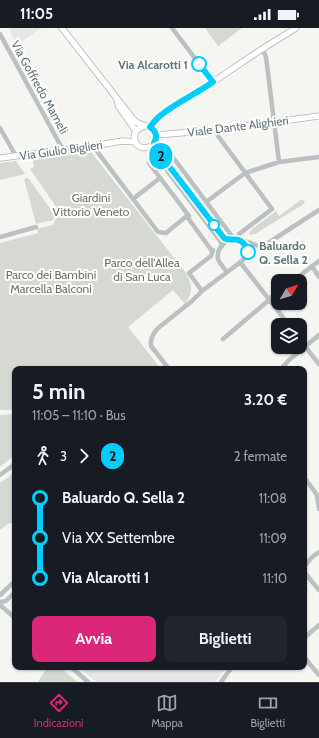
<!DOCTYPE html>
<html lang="it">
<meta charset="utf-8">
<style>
body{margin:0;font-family:Cabin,sans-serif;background:#20242c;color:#f1f3f6;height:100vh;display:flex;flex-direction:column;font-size:15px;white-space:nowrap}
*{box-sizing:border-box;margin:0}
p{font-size:13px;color:#9ea1a6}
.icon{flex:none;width:22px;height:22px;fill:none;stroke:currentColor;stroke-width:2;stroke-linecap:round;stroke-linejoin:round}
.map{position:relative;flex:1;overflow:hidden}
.panel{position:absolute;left:12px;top:338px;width:295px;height:304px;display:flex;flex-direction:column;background:#171b24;border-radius:8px;box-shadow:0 1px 3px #0004}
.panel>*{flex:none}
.badge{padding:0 8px;border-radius:13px;font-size:14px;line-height:26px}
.needle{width:26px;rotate:52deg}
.fabs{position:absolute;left:271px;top:246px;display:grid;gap:8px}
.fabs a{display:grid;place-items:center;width:36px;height:36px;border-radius:8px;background:#171b24;box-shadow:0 1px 3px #0004;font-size:20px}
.map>.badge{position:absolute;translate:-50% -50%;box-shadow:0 0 0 2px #fff}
.legs{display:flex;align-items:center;gap:6px;height:44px;padding:0 20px;font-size:13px}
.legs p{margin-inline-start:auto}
.overview{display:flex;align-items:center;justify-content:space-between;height:68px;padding:0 20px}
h1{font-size:22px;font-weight:700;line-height:30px}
.action{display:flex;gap:8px;margin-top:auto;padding:8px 20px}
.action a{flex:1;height:46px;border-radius:8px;background:#db2777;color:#fff;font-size:16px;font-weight:700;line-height:46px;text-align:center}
.action a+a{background:#20242c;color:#f1f3f6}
ul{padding:0 20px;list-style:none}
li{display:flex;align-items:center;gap:14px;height:40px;font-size:15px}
li i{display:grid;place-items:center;width:6px;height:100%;margin:0 5px;background:currentColor}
li i::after{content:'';width:10px;height:10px;margin:-5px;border:3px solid;border-radius:50%;background:#171b24}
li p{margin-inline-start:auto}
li:first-child i{background:linear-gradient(#0000 50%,currentColor 0)}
li:last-child i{background:linear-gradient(currentColor 50%,#0000 0)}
.status{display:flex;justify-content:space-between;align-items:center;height:28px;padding:0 20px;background:#171b24;direction:ltr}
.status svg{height:11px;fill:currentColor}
.tab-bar{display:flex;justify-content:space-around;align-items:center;height:56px;border-top:1px solid #363941;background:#171b24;font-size:11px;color:#9ea1a6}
.tab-bar a{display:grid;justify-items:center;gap:2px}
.tab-bar .selected{color:#db2777}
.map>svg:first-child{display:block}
.built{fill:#e6e6e5}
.green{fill:#d6d9d2}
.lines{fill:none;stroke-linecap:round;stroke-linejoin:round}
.major-casing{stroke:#afb4b6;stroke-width:7}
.minor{stroke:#bbc0c2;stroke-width:4.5}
.major{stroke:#fff;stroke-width:5.5}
.line-1-casing{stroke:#fff;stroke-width:9}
.line-1{stroke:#0cf;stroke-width:6}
.stop-1-dot{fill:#fff;stroke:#0cf;stroke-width:2}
.labels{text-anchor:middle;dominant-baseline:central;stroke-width:4;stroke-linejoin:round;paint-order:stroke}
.stop-label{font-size:12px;font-weight:bold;fill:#64757a;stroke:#fff;text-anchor:end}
.street-label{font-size:12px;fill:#64757a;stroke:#fff}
.park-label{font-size:12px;fill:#6d7766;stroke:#fff}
</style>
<div class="status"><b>11:05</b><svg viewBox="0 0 49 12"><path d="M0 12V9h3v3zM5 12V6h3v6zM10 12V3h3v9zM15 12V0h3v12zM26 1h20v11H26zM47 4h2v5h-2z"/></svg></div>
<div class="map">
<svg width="319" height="654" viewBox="0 0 319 654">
<rect width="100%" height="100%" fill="#f5f5f2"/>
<path class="built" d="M 9,0 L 42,0 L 17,17 L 10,3 L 11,2 Z
M 78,639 L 226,639 L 215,654 L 96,654 Z"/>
<path class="green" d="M 205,0 L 242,0 L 218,18 Z
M 91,124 L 186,245 C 193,259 193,263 185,276 L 173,262 L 128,299 L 161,341 L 15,341 L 15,382 L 0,382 L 0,215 L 38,205 L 37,201 L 53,197 L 59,183 L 30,141 L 34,139 L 33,132 Z
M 16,133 L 25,146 L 0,152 L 0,135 Z
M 28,150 L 55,187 L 53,192 L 36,196 L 24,151 Z
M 302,171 L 305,174 L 304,176 L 255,206 L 251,207 L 249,206 L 251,202 L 276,183 L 279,188 Z
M 15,386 L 15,427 L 0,439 L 0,387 Z
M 15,444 L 15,494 L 8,496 L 0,502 L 0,455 Z
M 47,639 L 60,639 L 77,654 L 38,654 Z"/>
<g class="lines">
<g class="major-casing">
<path id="major" d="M 62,0 L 133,91 C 135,93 137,95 140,96 C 146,99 153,98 156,106 C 159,118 142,125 136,115 C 131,107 137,100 145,98
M 117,72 L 119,79 L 136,103
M 150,99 L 160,88 L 193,66 L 203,61 L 213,54 L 262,21 L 296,0
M 156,107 L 216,102 L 319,88
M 0,130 L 93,118 L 122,113 L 136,114"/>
</g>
<path class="minor" d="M 172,0 L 213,54
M 0,6 L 63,122
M 262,21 L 264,24 L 266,29 L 279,134
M 0,100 L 16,128
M 216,102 L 218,108 L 272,181 L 239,206 L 238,211
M 154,115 L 156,121 L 224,210 L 229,212
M 93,118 L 158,204 L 166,205 L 188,187 L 188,190 L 212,223
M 148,119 L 153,124 L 221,214 L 222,218
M 162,129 L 172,128 L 231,207 L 236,211
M 149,135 L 189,188
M 133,171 L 160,150
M 206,174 L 245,145 L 279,134 L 319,129
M 0,209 L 36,199
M 240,234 L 289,297
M 312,238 L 319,249
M 227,244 C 224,240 220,236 218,231 C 216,220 227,209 237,211 C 246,212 253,217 262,219 L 319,182
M 293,253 L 319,233
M 202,263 L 189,245 L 211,228 L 213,222
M 269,271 L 278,264
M 223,311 L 269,272
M 300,312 L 319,336
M 169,341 L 151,318 C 150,311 153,306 157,301 L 192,273 L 202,263 L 242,233 L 248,226 L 248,221 L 241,212
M 281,341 L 289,332 L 319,307
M 0,447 L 15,436
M 304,449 L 317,467 L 319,481
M 304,539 L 312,529 L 319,524
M 304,544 L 319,562
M 0,567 L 15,553
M 0,574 L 6,573 L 15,564
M 0,577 L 15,590
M 304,610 L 319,597
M 304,629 L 319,647
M 71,639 L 88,654
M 221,654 L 232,639"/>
<use href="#major" class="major"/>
</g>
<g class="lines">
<g class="line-1-casing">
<path id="line-1" d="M 199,36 L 213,54 C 196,66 177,74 161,87 C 157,90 153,95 150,99 C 156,103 158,109 154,115 L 156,121 L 224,210 C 234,215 236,206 246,218 C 249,221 248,219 248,224"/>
</g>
<use href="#line-1" class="line-1"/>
</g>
<g class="stop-1-dot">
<circle cx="199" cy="36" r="7"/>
<circle cx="214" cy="197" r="5"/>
<circle cx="248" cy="224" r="7"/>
</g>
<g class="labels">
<g class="stop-label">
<text x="188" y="36">Via Alcarotti 1</text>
<text x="259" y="217" text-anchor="start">Baluardo<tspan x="259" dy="14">Q. Sella 2</tspan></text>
</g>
<g class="street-label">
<text transform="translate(40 59) rotate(61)">Via Goffredo Mameli</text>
<text transform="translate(238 98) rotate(-7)">Viale Dante Alighieri</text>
<text transform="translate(61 122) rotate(-8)">Via Giulio Biglieri</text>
</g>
<g class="park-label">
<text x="91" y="169">Giardini<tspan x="91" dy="14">Vittorio Veneto</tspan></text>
<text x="142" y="234">Parco dell'Allea<tspan x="142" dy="14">di San Luca</tspan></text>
<text x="51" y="246">Parco dei Bambini<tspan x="51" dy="14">Marcella Balconi</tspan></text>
</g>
</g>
</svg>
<div class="fabs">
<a><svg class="needle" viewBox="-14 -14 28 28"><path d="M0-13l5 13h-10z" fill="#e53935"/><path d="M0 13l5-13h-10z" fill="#9ea1a6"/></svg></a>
<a><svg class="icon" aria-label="layers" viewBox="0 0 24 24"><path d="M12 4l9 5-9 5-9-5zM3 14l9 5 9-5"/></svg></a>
</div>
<b class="badge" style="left:161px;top:128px;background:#0cf;color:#111">2</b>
<section class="panel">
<div class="overview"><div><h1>5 min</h1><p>11:05 – 11:10 · Bus</p></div><b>3.20 €</b></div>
<div class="legs"><svg class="icon" aria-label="walk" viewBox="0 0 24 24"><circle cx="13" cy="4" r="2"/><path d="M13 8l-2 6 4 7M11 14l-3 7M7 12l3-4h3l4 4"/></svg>3<svg class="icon" aria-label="forward" viewBox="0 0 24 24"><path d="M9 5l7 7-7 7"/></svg><b class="badge" style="background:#0cf;color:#111">2</b><p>2 fermate</p></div>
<ul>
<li><i style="color:#0cf"></i><b>Baluardo Q. Sella 2</b><p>11:08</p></li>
<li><i style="color:#0cf"></i><span>Via XX Settembre</span><p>11:09</p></li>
<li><i style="color:#0cf"></i><b>Via Alcarotti 1</b><p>11:10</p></li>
</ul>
<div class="action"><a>Avvia</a><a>Biglietti</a></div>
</section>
</div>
<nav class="tab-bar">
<a class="selected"><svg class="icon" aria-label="directions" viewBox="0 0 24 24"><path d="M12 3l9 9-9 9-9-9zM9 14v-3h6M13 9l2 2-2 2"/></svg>Indicazioni</a>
<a><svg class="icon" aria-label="map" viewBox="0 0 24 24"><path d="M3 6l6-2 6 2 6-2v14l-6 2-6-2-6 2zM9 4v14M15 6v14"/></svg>Mappa</a>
<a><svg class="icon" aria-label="tickets" viewBox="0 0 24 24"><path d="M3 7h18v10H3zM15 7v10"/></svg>Biglietti</a>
</nav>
